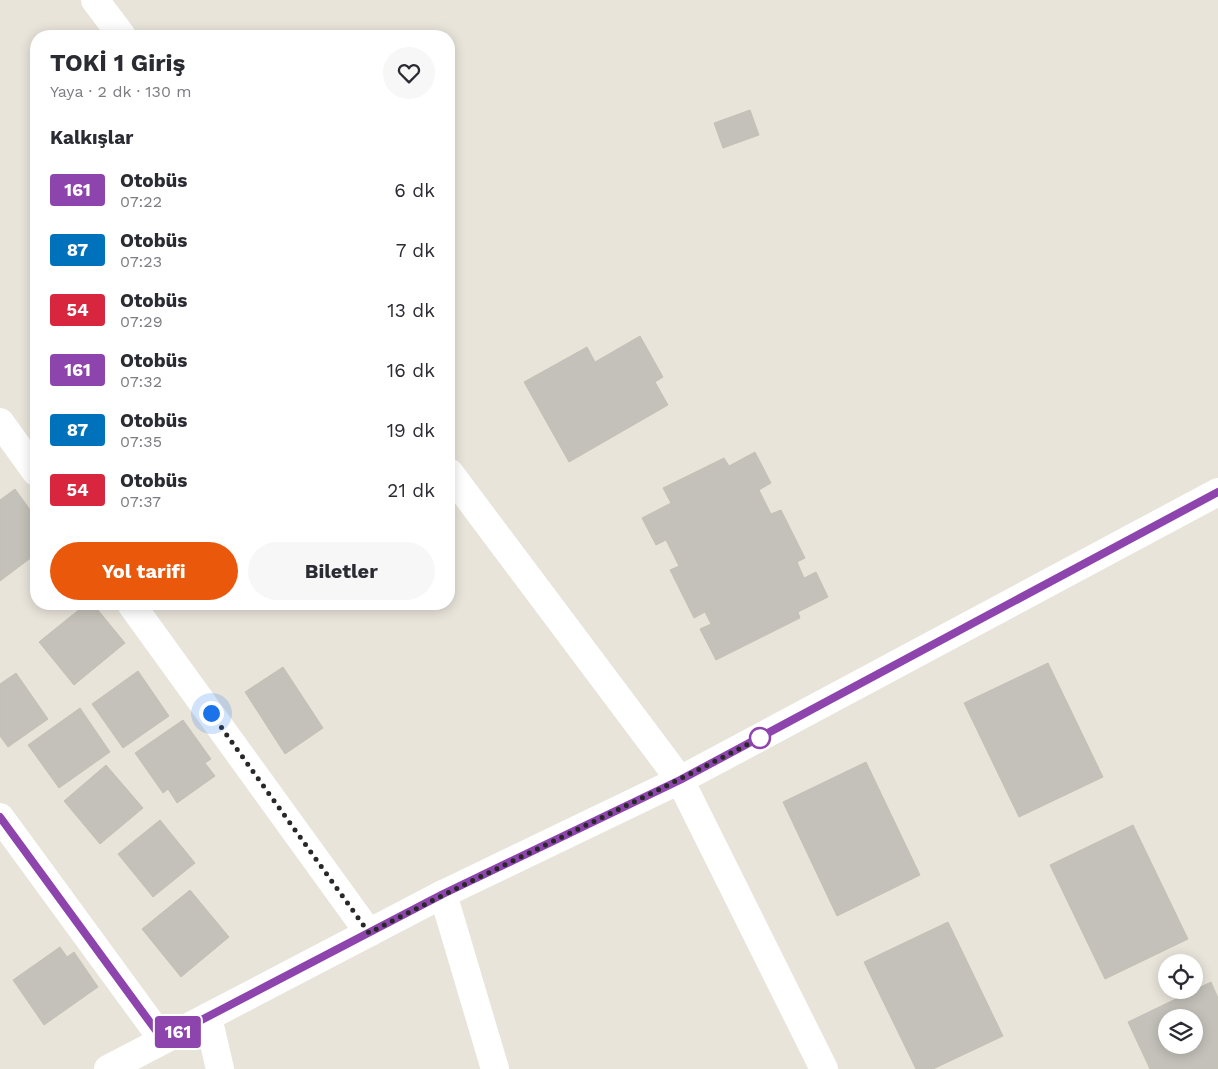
<!DOCTYPE html>
<html lang="tr">
<meta charset="utf-8">
<style>
body{margin:0;font-family:"Work Sans",sans-serif;background:#f7f7f7;color:#2b2b33;height:100vh;display:flex;flex-direction:column;font-size:19px;white-space:nowrap}
*{box-sizing:border-box;margin:0}
p{font-size:16px;color:#7c7c81}
.icon{flex:none;width:28px;height:28px;fill:none;stroke:currentColor;stroke-width:2;stroke-linecap:round;stroke-linejoin:round}
.map{position:relative;flex:1;overflow:hidden}
.side{position:absolute;left:30px;top:30px;width:425px;height:580px;display:flex;flex-direction:column;background:#fff;border-radius:20px;box-shadow:0 2px 12px #0003}
.side>*{flex:none}
.badge{padding:0 10px;border-radius:4px;font-size:18px;line-height:32px}
.fabs{position:absolute;left:1158px;top:954px;display:grid;gap:10px}
.fabs a{display:grid;place-items:center;width:45px;height:45px;border-radius:50%;background:#fff;box-shadow:0 2px 12px #0003;font-size:25px}
.you{position:absolute;width:25px;height:25px;margin:-12px;border:4px solid #fff;border-radius:50%;background:#1a73e8;box-shadow:0 0 0 8px #1a73e833}
.map>.badge{position:absolute;translate:-50% -50%;box-shadow:0 0 0 2px #fff}
h2{padding:0 20px;font-size:19px;line-height:45px}
.round{display:grid;place-items:center;flex:none;width:52px;height:52px;border-radius:26px;background:#f7f7f7}
.summary{display:flex;align-items:center;justify-content:space-between;height:85px;padding:0 20px}
h1{font-size:24px;font-weight:700;line-height:38px}
.cta{display:flex;gap:10px;margin-top:auto;padding:10px 20px}
.cta a{flex:1;height:58px;border-radius:30px;background:#ea580c;color:#fff;font-size:20px;font-weight:700;line-height:58px;text-align:center}
.cta a+a{background:#f7f7f7;color:#2b2b33}
ul{padding:0;list-style:none}
li{display:flex;align-items:center;gap:15px;height:60px;padding:0 20px}
li div{flex:1}
li b{display:block;font-size:19px}
li em{font-style:normal}
li .badge{min-width:55px;font-weight:700;text-align:center}
.map>svg:first-child{display:block}
.building{fill:#c4c1ba;stroke:#c4c0b4;fill-rule:evenodd}
.lines{fill:none;stroke-linecap:round;stroke-linejoin:round}
.minor{stroke:#fff;stroke-width:28}
.tertiary{stroke:#fff;stroke-width:28}
.line-casing{stroke:#fff;stroke-width:11}
.line{stroke:#8e44ad;stroke-width:8}
.walk{stroke:#282828;stroke-width:5;stroke-dasharray:0 9}
.stop-dot{fill:#fff;stroke:#8e44ad;stroke-width:2.5}
</style>
<div class="map">
<svg width="1218" height="1069" viewBox="0 0 1218 1069">
<rect width="100%" height="100%" fill="#e9e4da"/>
<path class="building" d="M 750,110 L 759,135 L 723,148 L 714,123 Z
M 640,336 L 663,377 L 655,382 L 668,405 L 569,462 L 524,382 L 587,347 L 595,362 Z
M 755,452 L 771,483 L 759,490 L 771,514 L 781,510 L 805,558 L 797,562 L 804,578 L 816,572 L 828,597 L 798,612 L 800,618 L 716,660 L 700,629 L 711,624 L 705,612 L 694,618 L 670,570 L 679,566 L 666,540 L 656,545 L 642,518 L 671,503 L 663,488 L 724,458 L 729,466 Z
M 15,489 L 36,518 L 36,554 L 0,581 L 0,500 Z
M 86,604 L 93,604 L 125,643 L 74,685 L 39,642 Z
M 1048,663 L 1103,777 L 1019,817 L 964,703 Z
M 283,667 L 323,728 L 285,754 L 245,692 Z
M 138,671 L 169,716 L 123,748 L 92,704 Z
M 16,673 L 48,719 L 8,747 L 0,736 L 0,684 Z
M 80,708 L 110,752 L 59,788 L 28,745 Z
M 183,720 L 211,759 L 205,763 L 215,776 L 177,803 L 168,789 L 163,793 L 135,753 Z
M 866,762 L 920,875 L 837,916 L 783,802 Z
M 106,765 L 143,808 L 100,844 L 64,801 Z
M 160,820 L 195,863 L 153,897 L 118,854 Z
M 1133,825 L 1188,939 L 1105,979 L 1050,865 Z
M 190,890 L 229,937 L 181,977 L 142,929 Z
M 948,922 L 1003,1036 L 933,1069 L 916,1069 L 864,962 Z
M 60,947 L 67,957 L 74,952 L 98,987 L 44,1025 L 13,980 Z
M 1211,982 L 1218,998 L 1218,1069 L 1150,1069 L 1128,1022 ZM 1166,1018 L 1194,1018 L 1194,1045 L 1166,1045 Z"/>
<g class="lines">
<path class="minor" d="M 95,0 L 122,36
M 0,422 L 36,472
M 449,472 L 680,780
M 131,604 L 369,933
M 0,817 L 163,1040
M 443,894 L 495,1069
M 208,1017 L 220,1069"/>
<path class="tertiary" d="M 680,780 L 824,1069
M 108,1069 L 443,894 L 680,780 L 1218,492"/>
</g>
<g class="lines">
<g class="line-casing">
<path id="line" d="M 0,817 L 163,1040 L 443,894 L 680,780 L 1218,492"/>
</g>
<use href="#line" class="line"/>
<path class="walk" d="M 211,713 L 369,933 C 501,864 636,804 767,734 L 760,738"/>
</g>
<circle class="stop-dot" cx="760" cy="738" r="10"/>
</svg>
<div class="fabs">
<a><svg class="icon" aria-label="locate" viewBox="0 0 24 24"><circle cx="12" cy="12" r="6"/><path d="M12 2v4M12 18v4M2 12h4M18 12h4"/></svg></a>
<a><svg class="icon" aria-label="layers" viewBox="0 0 24 24"><path d="M12 4l9 5-9 5-9-5zM3 14l9 5 9-5"/></svg></a>
</div>
<div class="you" style="left:211px;top:713px"></div>
<b class="badge" style="left:178px;top:1032px;background:#8e44ad;color:#fff">161</b>
<section class="side">
<div class="summary"><div><h1>TOKİ 1 Giriş</h1><p>Yaya · 2 dk · 130 m</p></div><a class="round"><svg class="icon" aria-label="heart" viewBox="0 0 24 24"><path d="M12 20l-8-8c-3-5 5-10 8-4 3-6 11-1 8 4z"/></svg></a></div>
<h2>Kalkışlar</h2>
<ul>
<li><span class="badge" style="background:#8e44ad;color:#fff">161</span><div><b>Otobüs</b><p>07:22</p></div><em>6 dk</em></li>
<li><span class="badge" style="background:#0072bc;color:#fff">87</span><div><b>Otobüs</b><p>07:23</p></div><em>7 dk</em></li>
<li><span class="badge" style="background:#d7263d;color:#fff">54</span><div><b>Otobüs</b><p>07:29</p></div><em>13 dk</em></li>
<li><span class="badge" style="background:#8e44ad;color:#fff">161</span><div><b>Otobüs</b><p>07:32</p></div><em>16 dk</em></li>
<li><span class="badge" style="background:#0072bc;color:#fff">87</span><div><b>Otobüs</b><p>07:35</p></div><em>19 dk</em></li>
<li><span class="badge" style="background:#d7263d;color:#fff">54</span><div><b>Otobüs</b><p>07:37</p></div><em>21 dk</em></li>
</ul>
<div class="cta"><a>Yol tarifi</a><a>Biletler</a></div>
</section>
</div>
